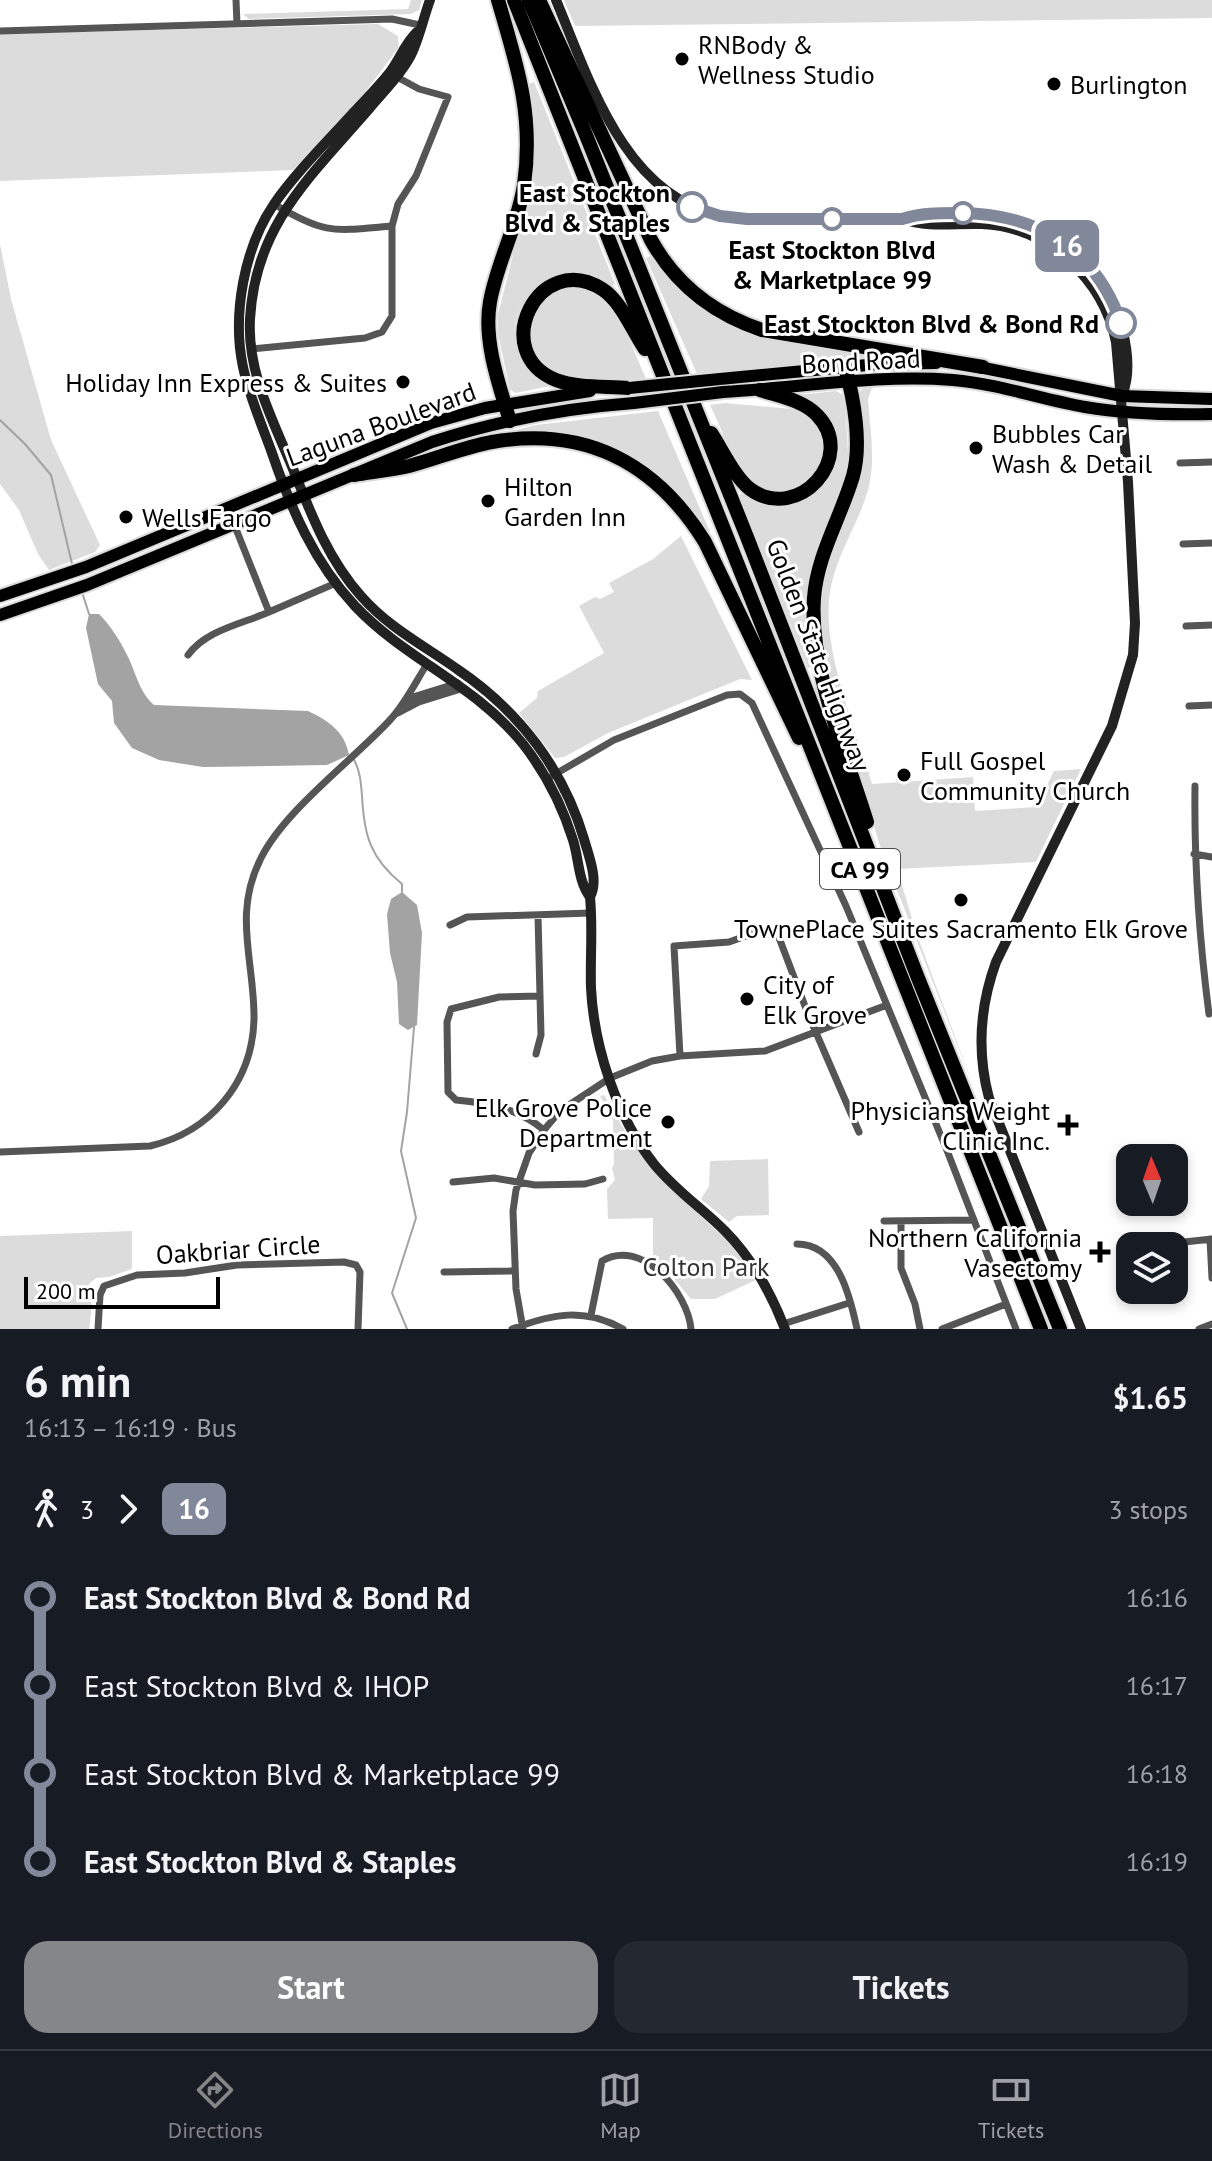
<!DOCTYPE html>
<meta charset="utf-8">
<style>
body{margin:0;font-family:"PT Sans",sans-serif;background:#242831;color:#f1f3f6;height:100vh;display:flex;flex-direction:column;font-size:30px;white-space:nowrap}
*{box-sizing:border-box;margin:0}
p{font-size:26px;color:#9ea1a6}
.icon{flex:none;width:44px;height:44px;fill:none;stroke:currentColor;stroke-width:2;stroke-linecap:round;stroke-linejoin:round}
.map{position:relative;height:1329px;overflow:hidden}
.side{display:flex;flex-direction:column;background:#171b24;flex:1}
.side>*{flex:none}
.badge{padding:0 16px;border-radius:12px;font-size:28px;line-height:52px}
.needle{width:52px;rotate:358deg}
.controls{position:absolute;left:1116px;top:1144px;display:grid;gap:16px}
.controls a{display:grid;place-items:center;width:72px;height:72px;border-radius:16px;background:#171b24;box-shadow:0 4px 12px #0003;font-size:40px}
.scale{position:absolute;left:24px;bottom:20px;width:196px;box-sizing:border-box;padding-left:8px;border:4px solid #000;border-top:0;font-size:22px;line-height:28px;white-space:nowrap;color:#000;-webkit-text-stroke:6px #fff;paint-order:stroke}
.map>.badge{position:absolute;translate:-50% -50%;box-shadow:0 0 0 4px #fff}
.legs{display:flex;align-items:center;gap:12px;height:88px;padding:0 24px;font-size:26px}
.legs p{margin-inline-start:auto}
.headline{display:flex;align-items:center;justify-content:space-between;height:136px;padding:0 24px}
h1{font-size:44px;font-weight:700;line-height:60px}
.primary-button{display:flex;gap:16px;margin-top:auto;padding:16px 24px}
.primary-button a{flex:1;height:92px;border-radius:24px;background:#858687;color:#fff;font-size:32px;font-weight:700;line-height:92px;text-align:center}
.primary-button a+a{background:#242831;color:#f1f3f6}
ul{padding:0 24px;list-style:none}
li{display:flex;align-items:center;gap:28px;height:88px;font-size:30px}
li i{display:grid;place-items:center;width:12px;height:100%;margin:0 10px;background:currentColor}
li i::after{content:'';width:20px;height:20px;margin:-10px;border:6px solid;border-radius:50%;background:#171b24}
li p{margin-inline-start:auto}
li:first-child i{background:linear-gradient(#0000 50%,currentColor 0)}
li:last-child i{background:linear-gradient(currentColor 50%,#0000 0)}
.menu{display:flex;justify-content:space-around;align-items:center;height:112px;border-top:2px solid #363941;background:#171b24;font-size:22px;color:#9ea1a6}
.menu a{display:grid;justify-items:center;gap:4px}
.menu .active{color:#858687}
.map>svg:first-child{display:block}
.green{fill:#dcdcdc}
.water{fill:#a3a3a3}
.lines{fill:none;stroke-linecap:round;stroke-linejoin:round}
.stream{stroke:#a3a3a3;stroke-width:2}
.primary-casing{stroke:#dbdbdb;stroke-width:16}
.highway-casing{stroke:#dbdbdb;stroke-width:18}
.street{stroke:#555;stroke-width:7}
.secondary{stroke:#222;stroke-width:10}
.primary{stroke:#000;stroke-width:12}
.highway{stroke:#000;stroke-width:14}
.primary-bridge-casing{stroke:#dbdbdb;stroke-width:16;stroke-linecap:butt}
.primary-bridge{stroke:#000;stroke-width:12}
.line-1-casing{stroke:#fff;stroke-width:18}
.line-1{stroke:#818899;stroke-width:12}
.poi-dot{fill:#000;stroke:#fff;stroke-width:3}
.stop-1-dot{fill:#fff;stroke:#818899;stroke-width:4}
.labels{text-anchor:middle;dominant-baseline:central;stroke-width:6;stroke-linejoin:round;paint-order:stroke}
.shield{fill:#fff;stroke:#4c4c4c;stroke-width:2}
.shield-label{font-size:24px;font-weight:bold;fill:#000}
.poi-label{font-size:26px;fill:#000;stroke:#fff;text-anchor:start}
.stop-label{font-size:26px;font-weight:bold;fill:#000;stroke:#fff;text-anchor:end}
.street-label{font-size:26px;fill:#000;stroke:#fff}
.park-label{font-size:26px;fill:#333;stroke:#fff}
</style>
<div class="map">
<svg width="1212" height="1329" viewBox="0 0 1212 1329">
<rect width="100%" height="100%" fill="#fff"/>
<path class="green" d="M 411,0 L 422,0 L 419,10 L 411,14 L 249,19 L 243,14 L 408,9 Z
M 564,0 L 1212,0 L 1212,18 L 575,26 Z
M 378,24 L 398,36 L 399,47 L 363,95 L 293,170 L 0,181 L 0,34 Z
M 534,82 L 615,284 L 607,287 C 595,282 580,274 566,275 C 532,278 502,320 520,353 C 526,364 543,374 552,383 L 550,386 L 516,393 L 510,390 L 498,334 L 498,314 L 523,216 L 527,85 Z
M 0,244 L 11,299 L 51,440 L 100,545 L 95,552 L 49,570 L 38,554 L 19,510 L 0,484 Z
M 655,254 L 711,312 L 888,355 L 697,374 L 646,258 Z
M 579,285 C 618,296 630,345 646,378 C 628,381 611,379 594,378 C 554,375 532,369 527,326 L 549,292 L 555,293 Z
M 872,388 L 868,399 C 870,429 876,461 868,490 C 857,528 833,559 829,600 C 824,655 856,730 872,784 L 973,777 L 975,811 L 1036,807 L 1054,771 L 1081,769 L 1036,862 L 897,869 L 917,935 L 976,1093 L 880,846 L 821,646 L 821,583 L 831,546 L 857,487 L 860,473 L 857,396 L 862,389 Z
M 836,391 L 845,396 L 848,455 L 843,483 L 820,549 L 815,665 L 808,668 L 739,495 L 745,493 C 773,510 819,508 831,471 C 834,462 833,449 834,439 L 797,398 L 798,395 Z
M 725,403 L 792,409 L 793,407 C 814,419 837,447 817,471 C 810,479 800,484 793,492 C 785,492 775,494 767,492 C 740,484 722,429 710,405 Z
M 658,411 L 710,532 L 703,534 L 689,511 L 594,443 L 465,442 L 536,425 Z
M 681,536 L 752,680 L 740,679 L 608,733 L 564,757 L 555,758 L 519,713 L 537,698 L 538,691 L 604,653 L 579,606 L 595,597 L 600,599 L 614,592 L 609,583 L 653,559 Z
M 604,1095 L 628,1136 L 668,1186 L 726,1239 L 758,1279 L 715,1299 L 691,1299 L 666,1269 L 653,1260 L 653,1218 L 608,1219 L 607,1189 L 615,1180 L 612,1168 L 614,1164 L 613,1120 L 600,1096 Z
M 768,1159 L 769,1215 L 737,1216 L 729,1222 L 701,1199 L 709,1186 L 710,1161 Z
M 132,1231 L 132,1269 L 109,1277 L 96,1278 L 89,1284 L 87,1293 L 92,1305 L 89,1329 L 0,1329 L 0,1236 Z"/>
<path class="water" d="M 89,614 L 99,614 C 110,625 119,639 126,653 C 136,671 138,691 154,705 L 308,711 C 329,721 345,732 349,755 L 327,765 L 203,767 L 159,760 L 132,748 L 114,723 L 112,701 L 98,684 L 86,628 Z
M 402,892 L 417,905 L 422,933 L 417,1025 L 408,1030 L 399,1024 L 397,982 L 390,953 L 387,914 L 391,899 Z"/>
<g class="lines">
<path class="stream" d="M 0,420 L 25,444 L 51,475 L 73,568
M 82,592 L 89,614
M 354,760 C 360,770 361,783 362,796 C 364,835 370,858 402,884 L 402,892
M 407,1329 L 392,1293 L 416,1218 L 401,1151 L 407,1112 L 414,1027"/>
<g class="primary-casing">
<path id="primary" d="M 974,366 L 1122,396 L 1212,399
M 720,379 L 878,364 L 936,363
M 723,392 C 799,388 876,374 953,380 C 999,384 1040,399 1085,407 C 1127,414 1169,415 1212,414
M 0,596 L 86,567 L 431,423 L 485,408 L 590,391
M 0,615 L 87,585 L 432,442 C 497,421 566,408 634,403"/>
</g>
<g class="highway-casing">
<path id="highway" d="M 498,0 C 517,65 534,115 524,185 C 518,225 497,262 490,302 C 483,340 499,385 510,421
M 514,0 L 1041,1329
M 529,0 L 586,135 L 747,537 L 918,978 L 1060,1329
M 539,0 L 651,240 C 676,285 714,314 762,330 L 983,367
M 845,367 C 854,399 862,444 853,476 C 841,517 817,555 814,598 C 809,668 846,754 867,822
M 629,388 C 606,386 577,388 556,380 C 488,353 538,249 602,289 C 621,301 632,330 645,349
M 711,433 C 723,451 734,476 750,489 C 798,524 858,457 817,415 C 803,400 778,396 760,390
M 354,475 C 372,472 391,470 409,466 C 436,459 464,447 492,442 C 585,426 656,463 705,542 L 799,738"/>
</g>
<path class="street" d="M 236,0 L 237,24
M 0,31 L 392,19 L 420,25
M 392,226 L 398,204 L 416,176 L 448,97 L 419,89 L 397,77
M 251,349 L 365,338 L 382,332 L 392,316 L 392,226 C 334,231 325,235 274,204
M 1180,463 L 1212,462
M 234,524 L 269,612 L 336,583
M 1183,544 L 1212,543
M 1186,626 L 1212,625
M 188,655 C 206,630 242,624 269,612
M 403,703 L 416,696 L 458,683
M 1189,706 L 1212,705
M 398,713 L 419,702 L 464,688
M 552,776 L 614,740 L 727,695 L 740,694 L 752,703 L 846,906 L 948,1153 L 1016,1329
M 1195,786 C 1194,863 1199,937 1209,1014
M 1194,854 L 1212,857
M 450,925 L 467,917 L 591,913
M 539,996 L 499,997 L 451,1009 L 447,1022 L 448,1092 L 456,1100 C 489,1103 517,1108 544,1130
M 536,1054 L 541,1035 L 538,916
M 680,1056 L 674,946 L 729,942 L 768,928 L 778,935 L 808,1014 L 859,1132
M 0,1152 L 150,1146 C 210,1132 252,1083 254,1020 C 255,962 232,915 261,858 C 285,810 352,761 390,720 C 405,704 415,683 427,664
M 453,1182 L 494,1178 L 535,1185 L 585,1184 L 603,1179
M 884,1221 L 974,1220
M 901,1222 L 901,1268 L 915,1304 L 920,1329
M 1210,1239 L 1212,1278
M 1175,1243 L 1212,1239
M 797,1244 C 838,1244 850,1296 857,1329
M 444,1272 L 515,1271
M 591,1315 L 602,1261 C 642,1237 688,1293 691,1329
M 783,1324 L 849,1303
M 98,1329 L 100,1295 L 104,1286 L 137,1275 L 185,1273 L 237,1265 L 344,1262 L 356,1265 L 360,1272 L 358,1329
M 512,1329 C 552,1314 584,1307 623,1329
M 523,1329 L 516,1289 L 513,1211 L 516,1190 L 529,1153 L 544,1130 L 560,1111 L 610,1078 L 652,1061 L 680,1056 L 765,1051 L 887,1005
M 942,1329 L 1006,1304
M 1199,1329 L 1212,1324"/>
<path class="secondary" d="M 430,0 C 424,16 418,43 410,57 C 400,76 383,92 369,109 C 311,176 255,225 250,319 C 247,373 273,420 293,469 C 311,514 328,559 361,596 C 388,627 423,645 457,669 C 518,710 563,768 584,839 C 589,857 599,881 590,897
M 556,0 C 589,79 624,195 719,215 C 742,221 768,219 792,219 C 829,219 865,219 902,219 C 921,213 938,213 957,213 C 1035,213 1106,251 1123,332 C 1128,353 1130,374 1123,393
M 417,32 C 405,43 400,59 390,72 C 379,86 366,99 354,112 C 327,142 297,171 274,204 C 244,248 232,315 243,367 C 249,396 262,425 272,453 C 291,509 314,562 355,606 C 406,660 476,685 523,744 C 545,772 562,805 573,840 C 579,859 578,881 590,897 C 593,928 590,958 591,988 C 594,1048 617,1117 654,1164 C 675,1190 702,1208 725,1231 C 752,1258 771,1293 785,1329
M 902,219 C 928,228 955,223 982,224 C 1048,227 1103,279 1116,342 L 1128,482 L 1135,623 L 1133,655 L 1112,726 L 996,962 C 980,1006 977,1053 989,1098 L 1081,1329"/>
<use href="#primary" class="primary"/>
<use href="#highway" class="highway"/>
<g class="primary-bridge-casing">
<path id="primary-bridge" d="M 629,388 L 720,379
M 634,403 L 723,392"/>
</g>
<use href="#primary-bridge" class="primary-bridge"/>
</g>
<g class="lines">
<g class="line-1-casing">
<path id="line-1" d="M 692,207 L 720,216 L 747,219 L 902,219 C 921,213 938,213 958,213 C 1036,213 1095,248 1121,323"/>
</g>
<use href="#line-1" class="line-1"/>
</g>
<g class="poi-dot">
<circle cx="682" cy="59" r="8"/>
<circle cx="1054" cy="84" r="8"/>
<circle cx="403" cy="382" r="8"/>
<circle cx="976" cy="448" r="8"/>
<circle cx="488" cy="501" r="8"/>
<circle cx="126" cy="517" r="8"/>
<circle cx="904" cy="775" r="8"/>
<circle cx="961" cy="900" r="8"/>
<circle cx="747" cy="999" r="8"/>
<circle cx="668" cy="1122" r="8"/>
<path d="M1064 1113h8v8h8v8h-8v8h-8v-8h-8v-8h8z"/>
<path d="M1096 1240h8v8h8v8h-8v8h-8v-8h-8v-8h8z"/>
</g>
<g class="stop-1-dot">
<circle cx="692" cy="207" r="14"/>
<circle cx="963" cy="213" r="10"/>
<circle cx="832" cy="219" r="10"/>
<circle cx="1121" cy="323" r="14"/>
</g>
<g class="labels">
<rect class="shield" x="820" y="849" width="80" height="40" rx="6"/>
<g class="shield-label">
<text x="860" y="869">CA 99</text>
</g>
<g class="poi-label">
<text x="698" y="44">RNBody &amp;<tspan x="698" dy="30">Wellness Studio</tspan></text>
<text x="1070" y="84">Burlington</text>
<text x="387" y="382" text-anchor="end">Holiday Inn Express &amp; Suites</text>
<text x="992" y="433">Bubbles Car<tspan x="992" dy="30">Wash &amp; Detail</tspan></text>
<text x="504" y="486">Hilton<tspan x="504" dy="30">Garden Inn</tspan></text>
<text x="142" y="517">Wells Fargo</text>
<text x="920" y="760">Full Gospel<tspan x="920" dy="30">Community Church</tspan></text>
<text x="961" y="928" text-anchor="middle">TownePlace Suites Sacramento Elk Grove</text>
<text x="763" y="984">City of<tspan x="763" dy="30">Elk Grove</tspan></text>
<text x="652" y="1107" text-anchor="end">Elk Grove Police<tspan x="652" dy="30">Department</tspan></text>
<text x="1050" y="1110" text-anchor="end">Physicians Weight<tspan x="1050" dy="30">Clinic Inc.</tspan></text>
<text x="1082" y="1237" text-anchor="end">Northern California<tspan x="1082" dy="30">Vasectomy</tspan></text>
</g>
<g class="stop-label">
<text x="670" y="192">East Stockton<tspan x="670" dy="30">Blvd &amp; Staples</tspan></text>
<text x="832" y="249" text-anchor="middle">East Stockton Blvd<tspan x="832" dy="30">&amp; Marketplace 99</tspan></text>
<text x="1099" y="323">East Stockton Blvd &amp; Bond Rd</text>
</g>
<g class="street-label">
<text transform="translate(861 361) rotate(-3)">Bond Road</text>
<text transform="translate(381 424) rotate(-20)">Laguna Boulevard</text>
<text transform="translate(819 655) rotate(69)">Golden State Highway</text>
<text transform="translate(238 1249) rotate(-4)">Oakbriar Circle</text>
</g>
<g class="park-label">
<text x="706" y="1266">Colton Park</text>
</g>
</g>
</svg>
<div class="controls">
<a><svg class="needle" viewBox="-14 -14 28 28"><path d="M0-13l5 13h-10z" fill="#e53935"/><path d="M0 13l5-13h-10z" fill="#9ea1a6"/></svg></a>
<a><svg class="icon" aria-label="layers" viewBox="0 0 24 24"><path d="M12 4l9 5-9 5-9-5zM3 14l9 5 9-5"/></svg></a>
</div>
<div class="scale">200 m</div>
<b class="badge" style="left:1067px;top:246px;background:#818899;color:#fff">16</b>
</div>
<section class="side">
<div class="headline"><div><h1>6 min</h1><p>16:13 – 16:19 · Bus</p></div><b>$1.65</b></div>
<div class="legs"><svg class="icon" aria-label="walk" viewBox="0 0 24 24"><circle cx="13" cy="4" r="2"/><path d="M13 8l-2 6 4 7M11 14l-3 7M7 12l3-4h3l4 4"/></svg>3<svg class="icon" aria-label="forward" viewBox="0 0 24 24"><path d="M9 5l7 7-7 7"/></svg><b class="badge" style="background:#818899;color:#fff">16</b><p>3 stops</p></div>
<ul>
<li><i style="color:#818899"></i><b>East Stockton Blvd &amp; Bond Rd</b><p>16:16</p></li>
<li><i style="color:#818899"></i><span>East Stockton Blvd &amp; IHOP</span><p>16:17</p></li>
<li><i style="color:#818899"></i><span>East Stockton Blvd &amp; Marketplace 99</span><p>16:18</p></li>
<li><i style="color:#818899"></i><b>East Stockton Blvd &amp; Staples</b><p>16:19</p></li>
</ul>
<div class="primary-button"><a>Start</a><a>Tickets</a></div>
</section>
<nav class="menu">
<a class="active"><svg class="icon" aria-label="directions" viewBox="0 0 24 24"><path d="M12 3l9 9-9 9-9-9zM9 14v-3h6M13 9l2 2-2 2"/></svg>Directions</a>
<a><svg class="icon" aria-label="map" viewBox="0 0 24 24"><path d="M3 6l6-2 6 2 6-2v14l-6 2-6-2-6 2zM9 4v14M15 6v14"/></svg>Map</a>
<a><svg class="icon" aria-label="tickets" viewBox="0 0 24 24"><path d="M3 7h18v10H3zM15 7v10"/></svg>Tickets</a>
</nav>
